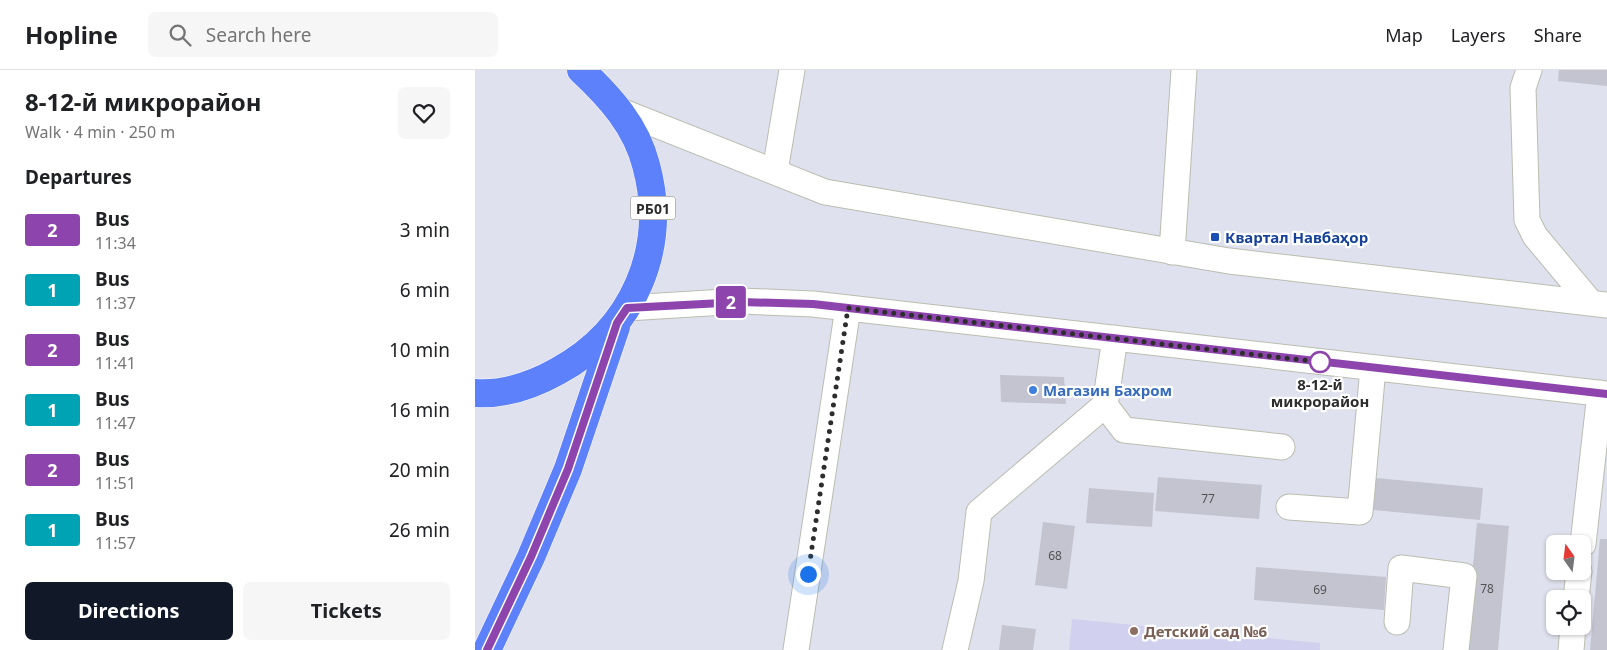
<!DOCTYPE html>
<meta charset="utf-8">
<style>
body{margin:0;font-family:"Noto Sans",sans-serif;background:#f6f6f6;color:#202124;height:100vh;display:flex;flex-direction:column;font-size:19px;white-space:nowrap}
*{box-sizing:border-box;margin:0}
p{font-size:16px;color:#757577}
.icon{flex:none;width:28px;height:28px;fill:none;stroke:currentColor;stroke-width:2;stroke-linecap:round;stroke-linejoin:round}
.map{position:relative;flex:1;overflow:hidden}
.drawer{display:flex;flex-direction:column;background:#fff;width:475px}
.drawer>*{flex:none}
.badge{padding:0 10px;border-radius:4px;font-size:18px;line-height:32px}
.needle{width:32px;rotate:346deg}
.tools{position:absolute;left:1071px;top:465px;display:grid;gap:10px}
.tools a{display:grid;place-items:center;width:45px;height:45px;border-radius:8px;background:#fff;box-shadow:0 1px 4px #0004;font-size:25px}
.you{position:absolute;width:25px;height:25px;margin:-12px;border:4px solid #fff;border-radius:50%;background:#1a73e8;box-shadow:0 0 0 8px #1a73e833}
.map>.badge{position:absolute;translate:-50% -50%;box-shadow:0 0 0 2px #fff}
h2{padding:0 25px;font-size:19px;line-height:45px}
.round{display:grid;place-items:center;flex:none;width:52px;height:52px;border-radius:8px;background:#f6f6f6}
.headline{display:flex;align-items:center;justify-content:space-between;height:85px;padding:0 25px}
h1{font-size:24px;font-weight:700;line-height:38px}
.cta{display:flex;gap:10px;margin-top:auto;padding:10px 25px}
.cta a{flex:1;height:58px;border-radius:8px;background:#111827;color:#fff;font-size:20px;font-weight:700;line-height:58px;text-align:center}
.cta a+a{background:#f6f6f6;color:#202124}
ul{padding:0;list-style:none}
li{display:flex;align-items:center;gap:15px;height:60px;padding:0 25px}
li div{flex:1}
li b{display:block;font-size:19px}
li em{font-style:normal}
li .badge{min-width:55px;font-weight:700;text-align:center}
header{display:flex;align-items:center;gap:30px;box-sizing:border-box;height:70px;padding:0 25px;background:#fff;border-bottom:1px solid #e0e0e0}
header strong{font-size:24px}
nav{display:flex;gap:28px;margin-inline-start:auto;font-size:18px}
.search{width:350px;height:45px;background:#f6f6f6;display:flex;align-items:center;gap:12px;box-sizing:border-box;padding:0 18px;border-radius:8px;color:#757577;font-size:19px}
main{display:flex;flex:1;min-height:0}
.map>svg:first-child{display:block}
.education{fill:#d1d0ef}
.building{fill:#c4c4d1}
.lines{fill:none;stroke-linecap:round;stroke-linejoin:round}
.minor-casing{stroke:#babdb0;stroke-width:27}
.highway-casing{stroke:#fff;stroke-width:29}
.minor{stroke:#fff;stroke-width:25}
.highway{stroke:#5d80fb;stroke-width:28}
.line-casing{stroke:#fff;stroke-width:11}
.line{stroke:#8e44ad;stroke-width:8}
.walk{stroke:#2d2d2d;stroke-width:5;stroke-dasharray:0 9}
.transit-dot{fill:#1a4fb4;stroke:#fff;stroke-width:2}
.stop-dot{fill:#fff;stroke:#8e44ad;stroke-width:2.5}
.shop-dot{fill:#3f7fe0;stroke:#fff;stroke-width:2}
.education-dot{fill:#8d6e63;stroke:#fff;stroke-width:2}
.labels{text-anchor:middle;dominant-baseline:central;stroke-width:4.5;stroke-linejoin:round;paint-order:stroke}
.number-label{font-size:12px;fill:#535356}
.shield{fill:#fff;stroke:#6c6c6c;stroke-width:1}
.shield-label{font-size:14px;font-weight:bold;fill:#2d2d2d}
.transit-label{font-size:15px;font-weight:bold;fill:#164399;stroke:#fff;text-anchor:start}
.stop-label{font-size:15px;font-weight:bold;fill:#2d2d2d;stroke:#fff}
.shop-label{font-size:15px;font-weight:bold;fill:#366cbe;stroke:#fff;text-anchor:start}
.education-label{font-size:15px;font-weight:bold;fill:#785e54;stroke:#fff;text-anchor:start}
</style>
<header>
<strong>Hopline</strong>
<div class="search"><svg class="icon" aria-label="search" viewBox="0 0 24 24"><circle cx="10" cy="10" r="6"/><path d="M15 15l6 6"/></svg>Search here</div>
<nav><a>Map</a><a>Layers</a><a>Share</a></nav>
</header>
<main>
<section class="drawer">
<div class="headline"><div><h1>8-12-й микрорайон</h1><p>Walk · 4 min · 250 m</p></div><a class="round"><svg class="icon" aria-label="heart" viewBox="0 0 24 24"><path d="M12 20l-8-8c-3-5 5-10 8-4 3-6 11-1 8 4z"/></svg></a></div>
<h2>Departures</h2>
<ul>
<li><span class="badge" style="background:#8e44ad;color:#fff">2</span><div><b>Bus</b><p>11:34</p></div><em>3 min</em></li>
<li><span class="badge" style="background:#00a3b4;color:#fff">1</span><div><b>Bus</b><p>11:37</p></div><em>6 min</em></li>
<li><span class="badge" style="background:#8e44ad;color:#fff">2</span><div><b>Bus</b><p>11:41</p></div><em>10 min</em></li>
<li><span class="badge" style="background:#00a3b4;color:#fff">1</span><div><b>Bus</b><p>11:47</p></div><em>16 min</em></li>
<li><span class="badge" style="background:#8e44ad;color:#fff">2</span><div><b>Bus</b><p>11:51</p></div><em>20 min</em></li>
<li><span class="badge" style="background:#00a3b4;color:#fff">1</span><div><b>Bus</b><p>11:57</p></div><em>26 min</em></li>
</ul>
<div class="cta"><a>Directions</a><a>Tickets</a></div>
</section>
<div class="map">
<svg width="1132" height="580" viewBox="0 0 1132 580">
<rect width="100%" height="100%" fill="#e0e1ee"/>
<path class="education" d="M 597,549 L 845,573 L 845,580 L 594,580 Z"/>
<path class="building" d="M 1084,0 L 1132,0 L 1132,16 L 1083,11 Z
M 525,305 L 589,307 L 591,334 L 526,332 Z
M 683,407 L 787,415 L 784,449 L 680,441 Z
M 901,408 L 1008,418 L 1005,450 L 898,440 Z
M 614,418 L 679,423 L 677,457 L 611,453 Z
M 568,452 L 600,456 L 592,519 L 560,515 Z
M 1002,453 L 1034,456 L 1023,580 L 990,580 Z
M 1125,469 L 1132,469 L 1132,580 L 1115,580 Z
M 781,497 L 911,507 L 909,540 L 779,530 Z
M 527,555 L 561,559 L 558,580 L 524,580 Z"/>
<g class="lines">
<g class="minor-casing">
<path id="minor" d="M 1054,0 L 1048,18 L 1052,150 L 1060,166 L 1116,233
M 146,41 L 350,122 L 754,191 L 1132,235
M 300,101 L 317,0
M 697,182 L 709,0
M 152,238 L 266,231 L 338,234 L 1132,324
M 630,335 L 649,360 L 807,377
M 814,437 L 885,442 L 898,298
M 1108,474 L 1125,323
M 1101,529 L 1104,501
M 922,552 L 926,498 L 989,506 L 981,580
M 321,580 L 373,238
M 480,580 L 496,511 L 504,442 L 630,335 L 640,268
M 1096,580 L 1098,556"/>
</g>
<g class="highway-casing">
<path id="highway" d="M 0,323 C 29,325 58,315 83,301 C 158,260 194,179 171,95 C 161,56 135,27 106,0
M 12,580 L 56,487 L 93,399 L 141,257"/>
</g>
<use href="#minor" class="minor"/>
<use href="#highway" class="highway"/>
</g>
<g class="lines">
<g class="line-casing">
<path id="line" d="M 12,580 L 56,487 L 93,399 L 142,253 L 152,238 L 266,232 L 338,234 L 1132,324"/>
</g>
<use href="#line" class="line"/>
<path class="walk" d="M 333,504 L 373,238 L 845,292"/>
</g>
<rect class="transit-dot" x="735" y="162" width="10" height="10" rx="2.5"/>
<circle class="stop-dot" cx="845" cy="292" r="10"/>
<circle class="shop-dot" cx="558" cy="320" r="5"/>
<circle class="education-dot" cx="659" cy="561" r="5"/>
<g class="labels">
<g class="number-label">
<text x="733" y="428">77</text>
<text x="580" y="485">68</text>
<text x="1012" y="518">78</text>
<text x="845" y="519">69</text>
</g>
<rect class="shield" x="155.5" y="126.5" width="45" height="23" rx="4"/>
<g class="shield-label">
<text x="178" y="138">РБ01</text>
</g>
<g class="transit-label">
<text x="750" y="167">Квартал Навбаҳор</text>
</g>
<g class="stop-label">
<text x="845" y="314">8-12-й<tspan x="845" dy="17">микрорайон</tspan></text>
</g>
<g class="shop-label">
<text x="568" y="320">Магазин Бахром</text>
</g>
<g class="education-label">
<text x="669" y="561">Детский сад №6</text>
</g>
</g>
</svg>
<div class="tools">
<a><svg class="needle" viewBox="-14 -14 28 28"><path d="M0-13l5 13h-10z" fill="#e53935"/><path d="M0 13l5-13h-10z" fill="#757577"/></svg></a>
<a><svg class="icon" aria-label="locate" viewBox="0 0 24 24"><circle cx="12" cy="12" r="6"/><path d="M12 2v4M12 18v4M2 12h4M18 12h4"/></svg></a>
</div>
<div class="you" style="left:333px;top:504px"></div>
<b class="badge" style="left:256px;top:232px;background:#8e44ad;color:#fff">2</b>
</div>
</main>
